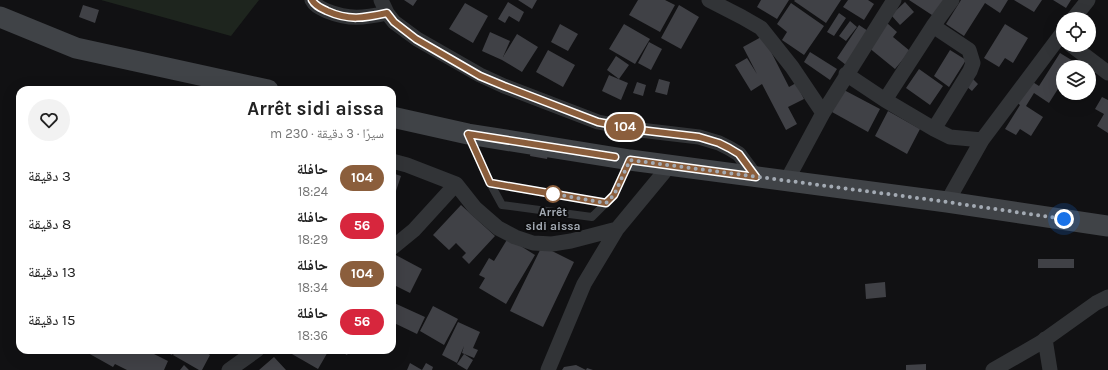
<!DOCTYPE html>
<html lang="ar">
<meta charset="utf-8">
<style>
body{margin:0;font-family:Karla,"Noto Naskh Arabic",sans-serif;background:#f2f2f2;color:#222;direction:rtl;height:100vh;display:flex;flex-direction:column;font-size:15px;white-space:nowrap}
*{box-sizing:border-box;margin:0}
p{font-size:13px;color:#767676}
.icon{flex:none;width:22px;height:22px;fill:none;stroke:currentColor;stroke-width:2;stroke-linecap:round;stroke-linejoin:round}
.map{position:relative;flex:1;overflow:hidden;direction:ltr}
.sheet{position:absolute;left:16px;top:86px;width:380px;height:268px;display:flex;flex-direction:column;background:#fff;border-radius:12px;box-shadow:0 4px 16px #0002;direction:rtl}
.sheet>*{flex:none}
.badge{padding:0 8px;border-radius:13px;font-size:14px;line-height:26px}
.buttons{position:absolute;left:1056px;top:12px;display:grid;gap:8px}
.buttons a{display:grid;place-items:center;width:40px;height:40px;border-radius:50%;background:#fff;box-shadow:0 4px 16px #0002;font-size:20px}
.you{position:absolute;width:20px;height:20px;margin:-10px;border:3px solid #fff;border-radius:50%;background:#1a73e8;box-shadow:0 0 0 6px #1a73e833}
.map>.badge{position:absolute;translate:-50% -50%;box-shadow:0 0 0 2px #fff}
.round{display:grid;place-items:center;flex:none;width:42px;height:42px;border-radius:21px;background:#f2f2f2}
.headline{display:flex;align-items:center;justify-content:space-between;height:68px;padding:0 12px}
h1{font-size:19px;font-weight:700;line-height:30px}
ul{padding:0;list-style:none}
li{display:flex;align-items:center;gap:12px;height:48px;padding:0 12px}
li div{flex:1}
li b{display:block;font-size:15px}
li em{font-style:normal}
li .badge{min-width:44px;font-weight:700;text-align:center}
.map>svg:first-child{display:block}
.green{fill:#1e251e}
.building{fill:#404146}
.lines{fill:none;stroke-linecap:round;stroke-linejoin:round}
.service{stroke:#323437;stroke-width:8}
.minor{stroke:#323437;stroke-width:15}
.secondary{stroke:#404347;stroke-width:21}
.line-casing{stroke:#fff;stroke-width:9}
.line{stroke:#8b5e3c;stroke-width:6}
.walk{stroke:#a3aab3;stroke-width:4;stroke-dasharray:0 7.2}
.stop-dot{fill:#fff;stroke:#8b5e3c;stroke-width:2}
.labels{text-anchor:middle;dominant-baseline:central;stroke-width:4;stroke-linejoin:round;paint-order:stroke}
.stop-label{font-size:12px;font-weight:bold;fill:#a3aab3;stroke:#0c0c0d}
</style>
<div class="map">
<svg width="1108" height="370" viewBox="0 0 1108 370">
<rect width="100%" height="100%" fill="#111113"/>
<path class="green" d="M 101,0 L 259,0 L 231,36 Z"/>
<path class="building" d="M 404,0 L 417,0 L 413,6 Z
M 518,0 L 537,0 L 532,9 Z
M 638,0 L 665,0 L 675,5 L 660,32 L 629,15 Z
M 761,0 L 789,0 L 777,19 L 757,7 Z
M 795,0 L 841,0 L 826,23 L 794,1 Z
M 848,0 L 868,0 L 874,4 L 864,20 L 843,7 Z
M 909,0 L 946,0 L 935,17 Z
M 961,0 L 1008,0 L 1000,13 L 985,3 L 964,36 L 946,24 Z
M 1014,0 L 1042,0 L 1034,12 Z
M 1053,0 L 1071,0 L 1066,8 Z
M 508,2 L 524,12 L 519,22 L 509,16 L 505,23 L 498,19 Z
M 905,2 L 914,12 L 900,25 L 891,15 Z
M 465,3 L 488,16 L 473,43 L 449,29 Z
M 791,3 L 824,26 L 804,55 L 782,40 L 787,32 L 777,24 Z
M 83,5 L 99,10 L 95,23 L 79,17 Z
M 679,5 L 699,17 L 681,49 L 661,38 Z
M 839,13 L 846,18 L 834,36 L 827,32 Z
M 850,21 L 857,27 L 846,41 L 839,36 Z
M 887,23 L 897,32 L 893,37 L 910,51 L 895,69 L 868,47 Z
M 560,24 L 578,34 L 568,51 L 551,42 Z
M 624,24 L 650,39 L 635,64 L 609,49 Z
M 1005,24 L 1028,38 L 1013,63 L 1005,58 L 999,67 L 984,58 Z
M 859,25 L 868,31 L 846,65 L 837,58 Z
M 490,32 L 510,41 L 503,57 L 517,34 L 538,47 L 522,72 L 502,60 L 482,51 Z
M 763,36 L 789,87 L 796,83 L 804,99 L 788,107 L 797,124 L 786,130 L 762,84 L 751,91 L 735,65 L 747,58 L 757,74 L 743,47 Z
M 649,42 L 662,49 L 651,70 L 638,63 Z
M 548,50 L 575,65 L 563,87 L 536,72 Z
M 950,50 L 966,60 L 949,87 L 934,76 Z
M 810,52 L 837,69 L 830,80 L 804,62 Z
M 1060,53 L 1083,67 L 1063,67 L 1063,81 L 1049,103 L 1034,93 L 1026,106 L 1043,117 L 1031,136 L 1020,129 L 1016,135 L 1005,129 L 1020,105 L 1014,100 L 1028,79 L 1039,86 Z
M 616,56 L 629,65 L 619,79 L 607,70 Z
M 919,69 L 943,86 L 930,105 L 906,88 Z
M 609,75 L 628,83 L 621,100 L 602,91 Z
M 972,78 L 978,84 L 972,91 L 966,86 Z
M 659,79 L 670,82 L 667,95 L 655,92 Z
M 637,82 L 646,85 L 643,96 L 633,93 Z
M 844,90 L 880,109 L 868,132 L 832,112 Z
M 1102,97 L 1108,100 L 1108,133 L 1097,126 L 1104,114 L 1095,109 Z
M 888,111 L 920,129 L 907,154 L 875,136 Z
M 532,146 L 549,149 L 547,159 L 530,156 Z
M 392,173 L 401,176 L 396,191 L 392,189 Z
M 461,205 L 495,236 L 469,264 L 462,257 L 466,253 L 456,243 L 449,250 L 433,235 Z
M 508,238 L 535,255 L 506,304 L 479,288 L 485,278 L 479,275 L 489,258 L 494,261 Z
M 542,246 L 574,262 L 543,327 L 510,311 Z
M 392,253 L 422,269 L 410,293 L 392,284 Z
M 1038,259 L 1074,259 L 1074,268 L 1038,268 Z
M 885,282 L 886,297 L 866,299 L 865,284 Z
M 392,302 L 425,317 L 417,334 L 392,322 Z
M 433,306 L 458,319 L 444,345 L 420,331 Z
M 458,322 L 480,332 L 473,348 L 478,350 L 474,358 L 462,353 L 464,346 L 457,363 L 442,355 Z
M 90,350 L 146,350 L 168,361 L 164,370 L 127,370 L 115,364 L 113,367 L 88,353 Z
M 165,350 L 175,350 L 172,355 L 164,351 Z
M 176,350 L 202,350 L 210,355 L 202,370 L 199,370 L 173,355 Z
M 285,350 L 329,350 L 318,369 Z
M 338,350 L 350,350 L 347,355 Z
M 464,354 L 473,360 L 467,370 L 457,364 Z
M 274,357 L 286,370 L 259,370 Z
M 410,363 L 422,370 L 426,363 L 433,367 L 432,370 L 407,370 Z
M 926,364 L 926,370 L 906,370 L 906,365 Z
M 184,365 L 189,370 L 180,370 Z
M 576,365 L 586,370 L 587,368 L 593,370 L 562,370 L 564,367 Z"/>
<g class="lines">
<path class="service" d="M 469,136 L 490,183 L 502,205 L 592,217 L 614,195 L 630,160
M 490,183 L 606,203"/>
<path class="minor" d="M 312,0 C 315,6 321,8 327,11 C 349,20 364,18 387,13
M 381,0 L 387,13 L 394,22 L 417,39 L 480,75 L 504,86 L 598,122 L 640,130 L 699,137 L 719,143 L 729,148 L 739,154 L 756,177
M 709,0 L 742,17 L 761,28 L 792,67 L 823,113
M 1073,19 L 1088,0
M 933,26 L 969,50 L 973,63 L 970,71 L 934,129
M 1071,45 L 1108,73
M 846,74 L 885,100 L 934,129 L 950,137 L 982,140
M 885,100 L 933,26 L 952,0
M 392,161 L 407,165 L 456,184 L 475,208 L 498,228 L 515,237 L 533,243 L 552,244 L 571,241 L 617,229
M 787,180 L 823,113 L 894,0
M 947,202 L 982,140 L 1063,32
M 392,248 L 414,230 L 456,184
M 1045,339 L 1050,370
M 229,370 L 257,350
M 548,370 L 584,284 L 617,229 L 670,165
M 993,370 L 1040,343 L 1096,303 L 1108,297"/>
<path class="secondary" d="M 0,17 L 76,48 L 268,90
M 392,117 L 468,134 L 630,160 L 947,202 L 1108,226"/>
</g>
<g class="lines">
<g class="line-casing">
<path id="line" d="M 312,0 C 315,6 321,8 327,11 C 349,21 364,18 387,13 L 394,22 L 416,39 L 480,76 L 504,86 L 598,122 L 640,130 L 699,137 L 719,143 L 729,148 L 739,154 L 756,177 L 630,160 L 614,195 L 606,203 L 490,183 L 468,134 L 615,157"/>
</g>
<use href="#line" class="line"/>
<path class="walk" d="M 553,194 L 548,193 L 606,203 L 614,195 L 630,160 L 933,200 L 1064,219"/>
</g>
<circle class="stop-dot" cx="553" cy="194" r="8"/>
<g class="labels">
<g class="stop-label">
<text x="553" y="212">Arrêt<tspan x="553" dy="14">sidi aissa</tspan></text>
</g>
</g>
</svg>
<div class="buttons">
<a><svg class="icon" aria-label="locate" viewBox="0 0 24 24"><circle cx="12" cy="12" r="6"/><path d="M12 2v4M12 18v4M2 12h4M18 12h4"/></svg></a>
<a><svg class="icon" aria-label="layers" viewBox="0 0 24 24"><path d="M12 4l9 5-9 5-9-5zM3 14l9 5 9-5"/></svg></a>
</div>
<div class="you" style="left:1064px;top:219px"></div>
<b class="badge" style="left:625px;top:127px;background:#8b5e3c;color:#fff">104</b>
<section class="sheet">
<div class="headline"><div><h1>Arrêt sidi aissa</h1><p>سيرًا · 3 دقيقة · 230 m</p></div><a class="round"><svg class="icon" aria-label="heart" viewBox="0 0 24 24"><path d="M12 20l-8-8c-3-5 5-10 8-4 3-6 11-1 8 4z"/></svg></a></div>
<ul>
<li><span class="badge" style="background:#8b5e3c;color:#fff">104</span><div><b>حافلة</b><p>18:24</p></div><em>3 دقيقة</em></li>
<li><span class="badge" style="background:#d7263d;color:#fff">56</span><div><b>حافلة</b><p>18:29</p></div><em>8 دقيقة</em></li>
<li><span class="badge" style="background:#8b5e3c;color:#fff">104</span><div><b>حافلة</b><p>18:34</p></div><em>13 دقيقة</em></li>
<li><span class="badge" style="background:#d7263d;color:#fff">56</span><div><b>حافلة</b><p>18:36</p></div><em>15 دقيقة</em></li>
</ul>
</section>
</div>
